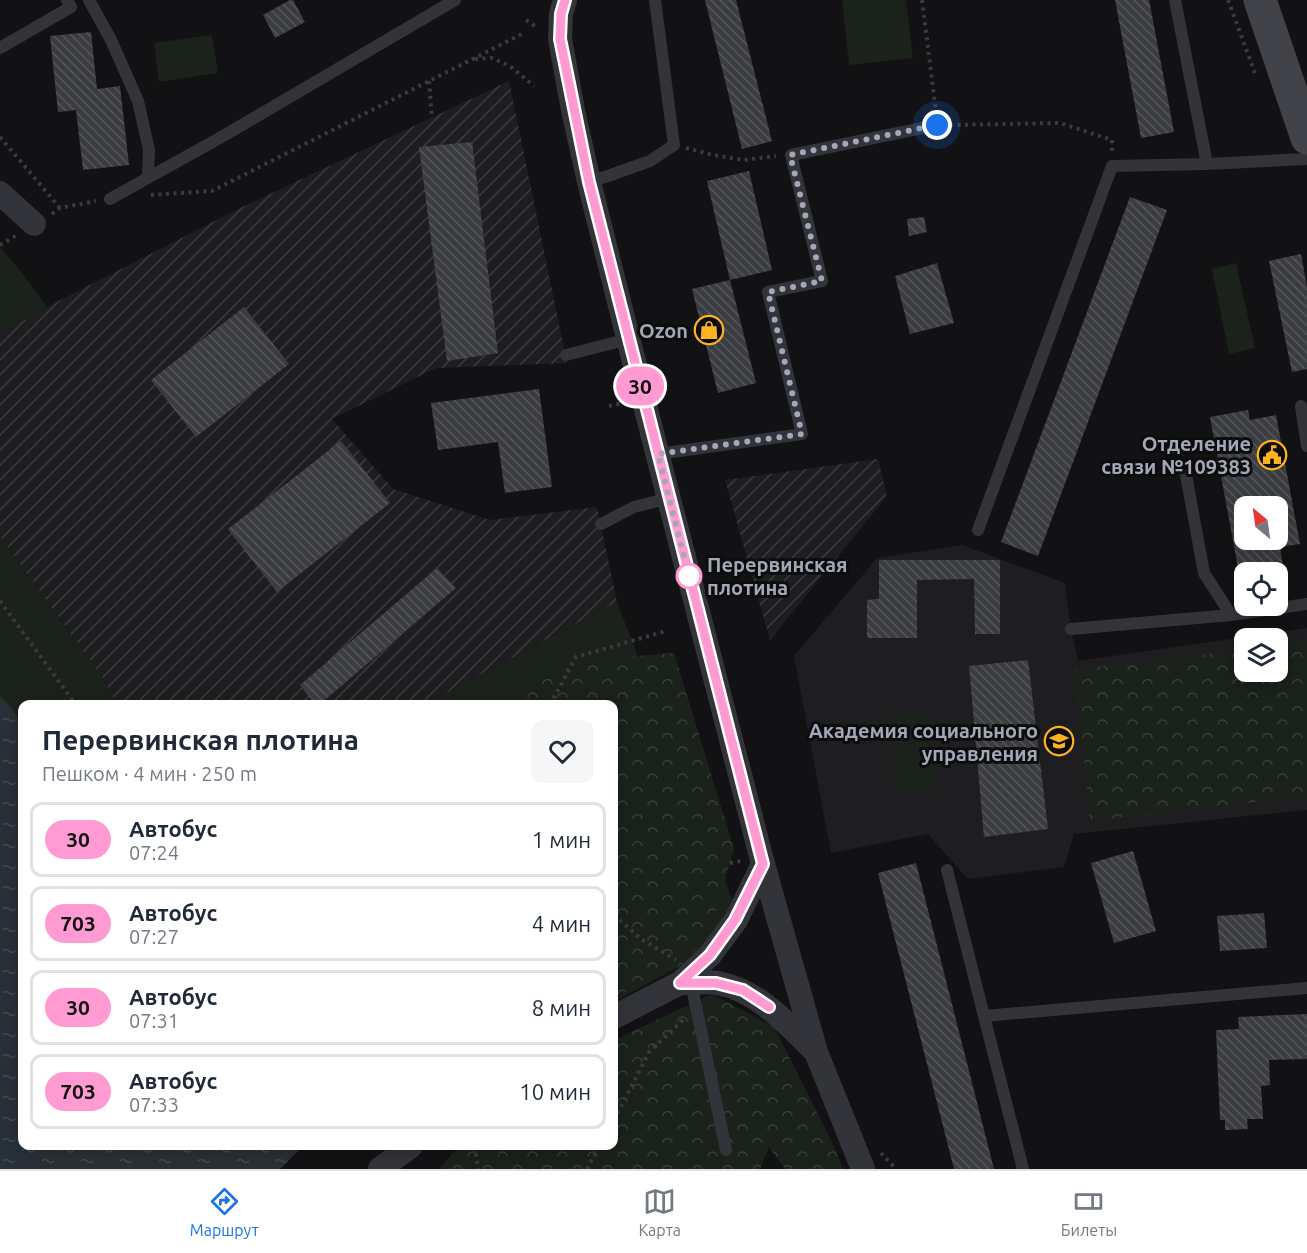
<!DOCTYPE html>
<html lang="ru">
<meta charset="utf-8">
<style>
body{margin:0;font-family:Ubuntu,sans-serif;background:#f6f6f7;color:#1f2937;height:100vh;display:flex;flex-direction:column;font-size:22px;white-space:nowrap}
*{box-sizing:border-box;margin:0}
p{font-size:20px;color:#747a83}
.icon{flex:none;width:33px;height:33px;fill:none;stroke:currentColor;stroke-width:2;stroke-linecap:round;stroke-linejoin:round}
.map{position:relative;flex:1;overflow:hidden}
.details{position:absolute;left:18px;top:700px;width:600px;height:450px;display:flex;flex-direction:column;background:#fff;border-radius:12px;box-shadow:0 3px 15px #0003}
.details>*{flex:none}
.badge{padding:0 12px;border-radius:20px;font-size:21px;line-height:39px}
.needle{width:39px;rotate:331deg}
.fabs{position:absolute;left:1234px;top:496px;display:grid;gap:12px}
.fabs a{display:grid;place-items:center;width:54px;height:54px;border-radius:12px;background:#fff;box-shadow:0 3px 15px #0003;font-size:30px}
.you{position:absolute;width:30px;height:30px;margin:-15px;border:4px solid #fff;border-radius:50%;background:#1a73e8;box-shadow:0 0 0 9px #1a73e833}
.map>.badge{position:absolute;translate:-50% -50%;box-shadow:0 0 0 3px #fff}
.round{display:grid;place-items:center;flex:none;width:63px;height:63px;border-radius:12px;background:#f6f6f7}
.overview{display:flex;align-items:center;justify-content:space-between;height:102px;padding:0 24px}
h1{font-size:28px;font-weight:700;line-height:45px}
ul{padding:0;list-style:none}
li{display:flex;align-items:center;gap:18px;height:75px;margin:0 12px 9px;padding:0 12px;border:3px solid #e0e1e3;border-radius:12px}
li div{flex:1}
li b{display:block;font-size:22px}
li em{font-style:normal}
li .badge{min-width:66px;font-weight:700;text-align:center}
.tabs{display:flex;justify-content:space-around;align-items:center;height:84px;border-top:2px solid #e0e1e3;background:#fff;font-size:16px;color:#747a83}
.tabs a{display:grid;justify-items:center;gap:3px}
.tabs .current{color:#1a73e8}
.map>svg:first-child{display:block}
.built{fill:#1e1e21;fill-rule:evenodd}
.industrial{fill:url(#industrial-furrows)}
.green{fill:#1a221b}
.forest{fill:url(#forest-crowns)}
.water{fill:url(#water-ripples)}
.building{fill:url(#building-back-hatch);fill-rule:evenodd}
.lines{fill:none;stroke-linecap:round;stroke-linejoin:round}
.path{stroke:#393b40;stroke-width:4;stroke-dasharray:3 4.5;stroke-linecap:butt}
.service{stroke:#333439;stroke-width:12}
.minor{stroke:#333439;stroke-width:24}
.secondary{stroke:#414349;stroke-width:33}
.line-casing{stroke:#fff;stroke-width:14}
.line{stroke:#ff9ad2;stroke-width:9}
.walk{stroke:#a3a8b5;stroke-width:6;stroke-dasharray:0 10.8}
.stop-dot{fill:#fff;stroke:#ff9ad2;stroke-width:3}
.labels{text-anchor:middle;dominant-baseline:central;stroke-width:6;stroke-linejoin:round;paint-order:stroke}
.poi-label{font-size:20px;font-weight:bold;fill:#a3a8b5;stroke:#0d0d0f;text-anchor:end}
.stop-label{font-size:20px;font-weight:bold;fill:#a3a8b5;stroke:#0d0d0f;text-anchor:start}
</style>
<div class="map">
<svg width="1307" height="1169" viewBox="0 0 1307 1169">
<defs>
<pattern id="industrial-furrows" width="10" height="10" patternUnits="userSpaceOnUse" patternTransform="scale(1.5)"><rect width="10" height="10" fill="#1e1e21"/><path d="M-1 1l2-2M0 10L10 0M9 11l2-2" fill="none" stroke="#3c3c3f"/></pattern>
<pattern id="forest-crowns" width="20" height="18" patternUnits="userSpaceOnUse" patternTransform="scale(1.5)"><rect width="20" height="18" fill="#1a221b"/><path d="M2 6a3 3 0 1 1 6 0M12 15a3 3 0 1 1 6 0" fill="none" stroke="#383f3a"/></pattern>
<pattern id="water-ripples" width="26" height="14" patternUnits="userSpaceOnUse" patternTransform="scale(1.5)"><rect width="26" height="14" fill="#283138"/><path d="M2 4q2-2 4 0t4 0M15 11q2-2 4 0t4 0" fill="none" stroke="#444c53"/></pattern>
<pattern id="building-back-hatch" width="6" height="6" patternUnits="userSpaceOnUse" patternTransform="scale(1.5)"><rect width="6" height="6" fill="#3c3d41"/><path d="M-1 5l2 2M0 0l6 6M5-1l2 2" fill="none" stroke="#55565a"/></pattern>
</defs>
<rect width="100%" height="100%" fill="#121214"/>
<path class="built" d="M 962,545 L 1065,583 L 1071,629 L 1078,661 L 1307,628 L 1307,810 L 1074,834 L 1064,867 L 968,879 L 928,834 L 831,853 L 794,656 L 877,558 ZM 1245,639 L 1278,639 L 1278,672 L 1245,672 Z"/>
<path class="industrial" d="M 509,81 L 567,363 L 436,368 L 332,419 L 393,489 L 490,520 L 597,507 L 617,602 L 424,705 L 117,705 L 102,677 L 0,537 L 0,334 L 47,307 L 238,209 Z
M 878,459 L 887,496 L 770,640 L 725,480 Z"/>
<path class="green" d="M 842,0 L 906,0 L 913,58 L 849,65 Z
M 212,35 L 218,73 L 159,82 L 154,43 Z
M 0,247 L 20,270 L 47,307 L 0,334 Z
M 1236,263 L 1255,348 L 1229,354 L 1212,269 Z
M 0,537 L 102,677 L 117,705 L 22,705 L 22,724 L 12,708 L 0,696 Z
M 617,602 L 733,902 L 700,955 L 614,1002 L 614,705 L 424,705 Z
M 927,710 L 937,790 L 898,795 L 887,715 Z"/>
<path class="forest" d="M 1307,641 L 1307,796 L 1090,821 L 1074,670 L 1245,649 L 1245,672 L 1278,672 L 1278,645 Z
M 674,653 L 734,849 L 708,938 L 678,967 L 614,997 L 614,705 L 495,705 L 582,660 Z
M 712,994 L 774,1027 L 831,1140 L 843,1169 L 785,1169 L 769,1147 L 760,1169 L 439,1169 L 459,1146 L 614,1146 L 614,1040 Z"/>
<path class="water" d="M 0,696 L 12,708 L 22,724 L 22,1146 L 303,1146 L 280,1169 L 0,1169 Z"/>
<path class="building" d="M 290,0 L 293,0 L 305,22 L 275,38 L 263,15 Z
M 705,0 L 736,0 L 772,141 L 742,149 Z
M 1115,0 L 1149,0 L 1174,132 L 1141,138 Z
M 91,32 L 97,89 L 120,86 L 129,165 L 83,170 L 76,110 L 58,112 L 50,36 Z
M 472,142 L 498,353 L 447,361 L 419,147 Z
M 749,171 L 772,270 L 730,280 L 707,181 Z
M 1130,197 L 1167,210 L 1038,556 L 1001,542 Z
M 924,217 L 927,232 L 909,236 L 907,219 Z
M 1301,254 L 1307,287 L 1307,369 L 1292,372 L 1269,261 Z
M 937,263 L 954,323 L 910,334 L 895,276 Z
M 730,280 L 756,383 L 718,393 L 692,289 Z
M 244,307 L 289,364 L 196,437 L 151,380 Z
M 539,389 L 552,487 L 505,493 L 498,442 L 438,450 L 431,403 Z
M 1248,410 L 1250,420 L 1276,415 L 1300,544 L 1280,547 L 1284,573 L 1239,573 L 1210,417 ZM 1245,507 L 1278,507 L 1278,540 L 1245,540 Z
M 341,441 L 390,503 L 277,592 L 228,529 Z
M 879,560 L 1000,560 L 1000,634 L 975,634 L 974,579 L 917,580 L 917,638 L 867,638 L 867,600 L 879,599 Z
M 437,568 L 456,588 L 319,705 L 316,705 L 300,685 Z
M 1028,660 L 1048,829 L 984,837 L 969,666 Z
M 1133,851 L 1156,931 L 1114,943 L 1091,863 Z
M 916,863 L 994,1169 L 954,1169 L 878,873 Z
M 1264,913 L 1267,948 L 1220,951 L 1217,916 Z
M 1307,1014 L 1307,1059 L 1269,1060 L 1270,1085 L 1261,1086 L 1263,1119 L 1247,1119 L 1248,1129 L 1225,1130 L 1225,1120 L 1220,1120 L 1216,1030 L 1239,1029 L 1238,1017 Z"/>
<g class="lines">
<path class="path" d="M 922,0 L 936,112
M 1228,0 L 1255,73
M 526,20 L 538,28
M 475,59 L 492,58 L 510,66 L 534,86
M 429,81 L 432,117
M 950,125 L 1060,123 L 1112,140 L 1112,151
M 0,137 L 60,208
M 686,148 L 713,155 L 744,160 L 776,156
M 151,195 L 212,191 L 524,33
M 52,214 L 60,208 L 96,201
M 0,245 L 17,235
M 609,406 L 623,403
M 0,601 L 76,705
M 550,705 L 576,657 L 666,631
M 730,863 L 741,861
M 614,915 L 641,939 L 676,960
M 614,1120 L 649,1052 L 683,1020
M 475,1146 L 478,1169
M 881,1153 L 896,1169
M 587,1169 L 599,1146"/>
<path class="service" d="M 89,0 L 111,40 L 138,101 L 149,150 L 148,177
M 1175,0 L 1207,164 L 1307,159
M 0,48 L 71,7 L 67,0
M 589,182 L 605,177 L 650,161 L 674,145 L 655,0
M 110,199 L 225,135 L 455,0
M 566,355 L 629,339
M 1301,406 L 1307,446
M 658,454 L 802,434 L 768,292 L 822,281 L 791,155 L 937,125
M 1186,475 L 1204,573 L 1231,615
M 601,524 L 634,507 L 669,498
M 978,530 L 1112,166 L 1207,164
M 1071,629 L 1231,615 L 1307,604
M 947,870 L 984,1016
M 691,983 L 726,1150
M 1023,1169 L 984,1016 L 1307,988"/>
<path class="minor" d="M 565,0 L 561,14 L 560,39 L 573,110 L 589,182 L 652,433 L 763,864 L 816,1052 L 863,1169
M 0,193 L 34,224
M 680,983 C 692,983 706,981 718,983 C 759,991 787,1024 816,1052
M 614,1017 L 680,983 L 710,955 L 736,920 L 763,864
M 380,1169 L 411,1146"/>
<path class="secondary" d="M 1260,0 L 1307,138"/>
</g>
<g class="lines">
<g class="line-casing">
<path id="line" d="M 565,0 L 561,14 L 560,39 L 589,182 L 763,864 L 735,920 L 710,955 L 680,983 L 716,983 L 743,990 L 769,1007"/>
</g>
<use href="#line" class="line"/>
<path class="walk" d="M 689,576 L 658,454 L 802,434 L 768,292 L 822,281 L 790,155 L 937,125"/>
</g>
<defs>
<g id="shop-ring" transform="scale(1.5)"><circle r="9.5" fill="#0d0d0f" stroke="#fcb222" stroke-width="1.5"/><path d="M-5-2.5h2.3a2.7 3.5 0 0 1 5.4 0H5L5.5 6h-11ZM-1.5-2.5h3a1.5 2.3 0 0 0-3 0Z" fill="#fcb222"/></g>
<g id="civic-ring" transform="scale(1.5)"><circle r="9.5" fill="#0d0d0f" stroke="#fcb222" stroke-width="1.5"/><path d="M-.6-6.5H3V-4.5H.6V-3L4-1V1h2V6H-6V1h2V-1L-.6-3ZM-1.2 2.5V6h2.4V2.5Z" fill="#fcb222"/></g>
<g id="university-ring" transform="scale(1.5)"><circle r="9.5" fill="#0d0d0f" stroke="#fcb222" stroke-width="1.5"/><path d="M0-5L7-2L0 1L-7-2ZM-4 1L0 2.5L4 1V4Q0 6-4 4Z" fill="#fcb222"/></g>
</defs>
<g fill-rule="evenodd">
<use href="#shop-ring" x="709" y="330"/>
<use href="#civic-ring" x="1272" y="455"/>
<use href="#university-ring" x="1059" y="741"/>
</g>
<circle class="stop-dot" cx="689" cy="576" r="12"/>
<g class="labels">
<g class="poi-label">
<text x="688" y="330">Ozon</text>
<text x="1251" y="443">Отделение<tspan x="1251" dy="23">связи №109383</tspan></text>
<text x="1038" y="730">Академия социального<tspan x="1038" dy="23">управления</tspan></text>
</g>
<g class="stop-label">
<text x="707" y="564">Перервинская<tspan x="707" dy="23">плотина</tspan></text>
</g>
</g>
</svg>
<div class="fabs">
<a><svg class="needle" viewBox="-14 -14 28 28"><path d="M0-13l5 13h-10z" fill="#e53935"/><path d="M0 13l5-13h-10z" fill="#747a83"/></svg></a>
<a><svg class="icon" aria-label="locate" viewBox="0 0 24 24"><circle cx="12" cy="12" r="6"/><path d="M12 2v4M12 18v4M2 12h4M18 12h4"/></svg></a>
<a><svg class="icon" aria-label="layers" viewBox="0 0 24 24"><path d="M12 4l9 5-9 5-9-5zM3 14l9 5 9-5"/></svg></a>
</div>
<div class="you" style="left:937px;top:125px"></div>
<b class="badge" style="left:640px;top:386px;background:#ff9ad2;color:#111">30</b>
<section class="details">
<div class="overview"><div><h1>Перервинская плотина</h1><p>Пешком · 4 мин · 250 m</p></div><a class="round"><svg class="icon" aria-label="heart" viewBox="0 0 24 24"><path d="M12 20l-8-8c-3-5 5-10 8-4 3-6 11-1 8 4z"/></svg></a></div>
<ul>
<li><span class="badge" style="background:#ff9ad2;color:#111">30</span><div><b>Автобус</b><p>07:24</p></div><em>1 мин</em></li>
<li><span class="badge" style="background:#ff9ad2;color:#111">703</span><div><b>Автобус</b><p>07:27</p></div><em>4 мин</em></li>
<li><span class="badge" style="background:#ff9ad2;color:#111">30</span><div><b>Автобус</b><p>07:31</p></div><em>8 мин</em></li>
<li><span class="badge" style="background:#ff9ad2;color:#111">703</span><div><b>Автобус</b><p>07:33</p></div><em>10 мин</em></li>
</ul>
</section>
</div>
<nav class="tabs">
<a class="current"><svg class="icon" aria-label="directions" viewBox="0 0 24 24"><path d="M12 3l9 9-9 9-9-9zM9 14v-3h6M13 9l2 2-2 2"/></svg>Маршрут</a>
<a><svg class="icon" aria-label="map" viewBox="0 0 24 24"><path d="M3 6l6-2 6 2 6-2v14l-6 2-6-2-6 2zM9 4v14M15 6v14"/></svg>Карта</a>
<a><svg class="icon" aria-label="tickets" viewBox="0 0 24 24"><path d="M3 7h18v10H3zM15 7v10"/></svg>Билеты</a>
</nav>
